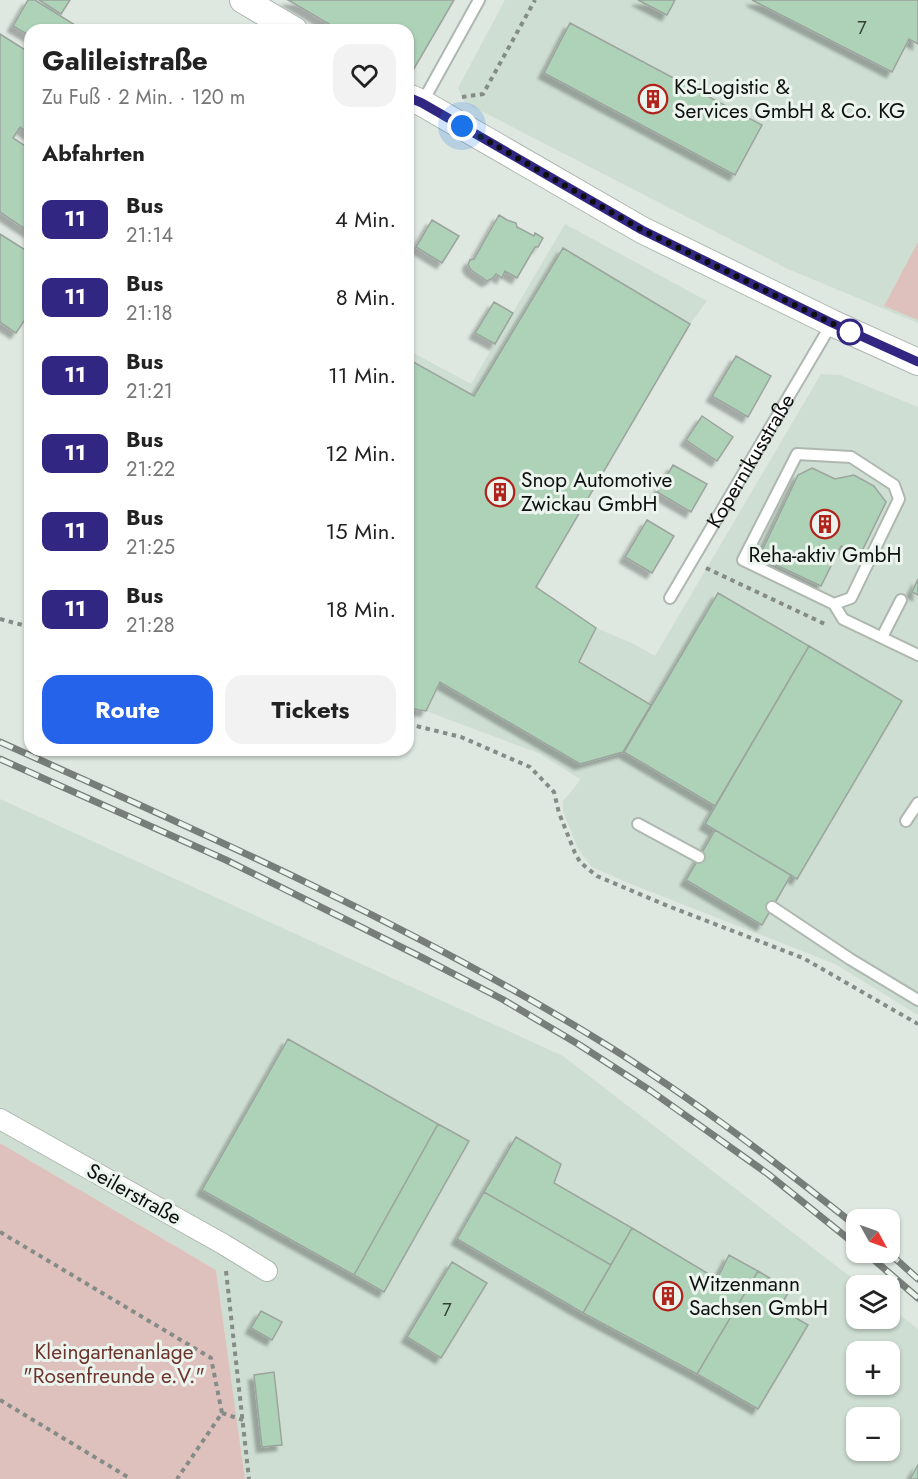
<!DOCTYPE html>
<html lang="de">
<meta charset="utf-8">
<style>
body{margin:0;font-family:Jost,sans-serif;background:#f2f2f2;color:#222;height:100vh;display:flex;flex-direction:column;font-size:22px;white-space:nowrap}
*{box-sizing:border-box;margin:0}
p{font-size:20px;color:#767676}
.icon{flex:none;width:33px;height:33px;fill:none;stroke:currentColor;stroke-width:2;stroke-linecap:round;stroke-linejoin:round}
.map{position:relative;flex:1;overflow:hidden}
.details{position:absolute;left:24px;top:24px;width:390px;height:732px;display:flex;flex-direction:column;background:#fff;border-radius:18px;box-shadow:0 2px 4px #0004}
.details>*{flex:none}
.badge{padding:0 12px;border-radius:9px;font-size:21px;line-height:39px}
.needle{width:39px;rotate:130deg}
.controls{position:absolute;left:846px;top:1209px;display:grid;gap:12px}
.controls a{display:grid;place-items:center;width:54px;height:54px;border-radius:12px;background:#fff;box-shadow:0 2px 4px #0004;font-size:30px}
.you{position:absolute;width:30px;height:30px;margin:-15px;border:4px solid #fff;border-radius:50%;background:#1a73e8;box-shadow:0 0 0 9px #1a73e833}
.map>.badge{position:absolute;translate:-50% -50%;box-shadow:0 0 0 3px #fff}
h2{padding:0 18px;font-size:22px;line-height:54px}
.round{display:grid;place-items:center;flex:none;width:63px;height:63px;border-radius:18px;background:#f2f2f2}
.head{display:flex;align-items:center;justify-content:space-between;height:102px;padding:0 18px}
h1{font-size:28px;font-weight:700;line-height:45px}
.cta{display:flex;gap:12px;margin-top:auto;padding:12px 18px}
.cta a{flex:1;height:69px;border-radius:18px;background:#2563eb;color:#fff;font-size:24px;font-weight:700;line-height:69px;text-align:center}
.cta a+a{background:#f2f2f2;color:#222}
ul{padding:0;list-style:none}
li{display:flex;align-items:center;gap:18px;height:78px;padding:0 18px}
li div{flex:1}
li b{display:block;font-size:22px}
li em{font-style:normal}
li .badge{min-width:66px;font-weight:700;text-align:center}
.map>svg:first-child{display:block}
.built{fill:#ceded2;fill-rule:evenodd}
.green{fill:#dec1bc}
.building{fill:#add2b7;stroke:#9ca49e;stroke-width:1.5;filter:url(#shadow)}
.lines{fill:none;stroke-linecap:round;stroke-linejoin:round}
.service-casing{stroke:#aeb7b0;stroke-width:14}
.minor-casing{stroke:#aeb7b0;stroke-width:22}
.tertiary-casing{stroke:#aeb7b0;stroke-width:28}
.path{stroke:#858b87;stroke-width:4;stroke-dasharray:4.5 4.5;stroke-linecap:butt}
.service{stroke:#fff;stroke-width:10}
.minor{stroke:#fff;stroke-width:20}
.tertiary{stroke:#fff;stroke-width:26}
.rail-casing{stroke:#777d78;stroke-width:7}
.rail{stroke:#ebf4ed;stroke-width:4.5;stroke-dasharray:14;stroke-linecap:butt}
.line-casing{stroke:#fff;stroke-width:14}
.line{stroke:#312783;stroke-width:9}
.walk{stroke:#0d100e;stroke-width:6;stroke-dasharray:0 10.8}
.stop-dot{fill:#fff;stroke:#312783;stroke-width:3}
.labels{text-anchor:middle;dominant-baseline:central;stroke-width:6;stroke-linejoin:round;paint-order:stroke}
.number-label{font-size:18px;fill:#354038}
.poi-label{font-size:21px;fill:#0d100e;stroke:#ebf4ed;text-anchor:start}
.street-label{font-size:21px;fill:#0d100e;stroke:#ebf4ed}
.park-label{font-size:21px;fill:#6e342d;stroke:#ebf4ed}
</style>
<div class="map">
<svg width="918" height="1479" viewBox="0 0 918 1479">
<defs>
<filter id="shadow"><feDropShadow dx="-5.5" dy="5.5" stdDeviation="1.5" flood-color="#0004"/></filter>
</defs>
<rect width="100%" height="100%" fill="#dee7e0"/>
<path class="built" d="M 505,0 L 918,0 L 918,323 L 788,269 L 464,102 L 458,88 Z
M 565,224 L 707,301 L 690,324 L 536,587 L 596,628 L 634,644 L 655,656 L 821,374 L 840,375 L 918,407 L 918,1015 L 835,964 L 626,882 L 592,867 L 578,849 L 563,811 L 563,801 L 575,787 L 580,779 L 538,753 L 426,711 L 408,708 L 408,350 L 471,384 Z
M 0,799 L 563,1056 L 861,1285 L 856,1286 L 856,1318 L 890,1318 L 890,1307 L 918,1329 L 918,1479 L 245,1479 L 216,1270 L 0,1143 ZM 856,1352 L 890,1352 L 890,1384 L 856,1384 ZM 856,1418 L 890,1418 L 890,1450 L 856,1450 Z"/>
<path class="green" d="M 918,242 L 918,320 L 884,306 Z
M 0,1143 L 216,1270 L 245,1479 L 0,1479 Z"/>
<path class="building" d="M 28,0 L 35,0 L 83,30 L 30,30 L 30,36 L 13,26 Z
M 39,0 L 70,0 L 61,14 Z
M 288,0 L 454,0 L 412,72 L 408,70 L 408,30 L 339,30 Z
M 638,0 L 675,0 L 667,15 Z
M 752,0 L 918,0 L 918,44 L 909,39 L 892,72 Z
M 570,23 L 762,125 L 735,175 L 544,73 Z
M 0,34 L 30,53 L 30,134 L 20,127 L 13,138 L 30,149 L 30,232 L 0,212 Z
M 499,215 L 507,220 L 516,223 L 517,227 L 534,236 L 535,233 L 543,238 L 538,247 L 535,247 L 517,278 L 505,271 L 502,278 L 496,274 L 493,278 L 487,281 L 471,270 L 468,265 L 470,260 L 474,259 Z
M 432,220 L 459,236 L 442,263 L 416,247 Z
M 0,234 L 30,253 L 30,312 L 16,333 L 0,322 Z
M 563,248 L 690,324 L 536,587 L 596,628 L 579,662 L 651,705 L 623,752 L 580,764 L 440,682 L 426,711 L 408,708 L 408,359 L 474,396 Z
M 494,302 L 513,313 L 495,344 L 475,333 Z
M 736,356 L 771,376 L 748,417 L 712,396 Z
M 702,416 L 733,437 L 717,461 L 686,440 Z
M 673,465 L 707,484 L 691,512 L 657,492 Z
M 812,468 L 835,479 L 854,475 L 874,486 L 886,502 L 860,555 L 841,546 L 821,586 L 759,557 L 798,475 Z
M 647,520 L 674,536 L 652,573 L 625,557 Z
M 918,579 L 918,595 L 912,592 Z
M 718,593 L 809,646 L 715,806 L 624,752 Z
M 809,646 L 902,701 L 797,879 L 705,824 Z
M 715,830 L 791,875 L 762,925 L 686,880 Z
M 288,1039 L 438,1124 L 354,1275 L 202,1190 Z
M 438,1124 L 469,1141 L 384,1292 L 354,1275 Z
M 516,1137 L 561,1164 L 554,1183 L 632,1228 L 611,1265 L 484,1192 Z
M 484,1192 L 611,1265 L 583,1313 L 457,1239 Z
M 632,1228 L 717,1279 L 729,1255 L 758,1271 L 697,1374 L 583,1313 Z
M 452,1262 L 487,1283 L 441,1358 L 407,1337 Z
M 758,1271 L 790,1290 L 779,1308 L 808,1325 L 758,1409 L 697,1374 Z
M 261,1311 L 282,1322 L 272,1340 L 251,1328 Z
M 274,1372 L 282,1445 L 262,1447 L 254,1375 Z
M 918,1465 L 918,1479 L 910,1479 Z"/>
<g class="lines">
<g class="service-casing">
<g id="service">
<path d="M 422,103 L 479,0"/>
<path id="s1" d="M 670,598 L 832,323"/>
<path d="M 834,604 L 851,598 L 899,499 L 894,485 L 851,457 L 797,454 L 743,560 L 834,604 L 843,619 L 918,655"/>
<path d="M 882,637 L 901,600"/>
<path d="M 906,821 L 918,803"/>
<path d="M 638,824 L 699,857"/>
<path d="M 772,907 L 850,959 L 918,1000"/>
</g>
</g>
<g class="minor-casing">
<path id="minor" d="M 0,1119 L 223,1244 L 267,1271"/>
</g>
<g class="tertiary-casing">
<path id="tertiary" d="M 243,0 L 294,30
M 408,97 L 422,103 L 642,230 L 832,323 L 918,362"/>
</g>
<path class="path" d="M 462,97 L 483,94 L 535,0
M 706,568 L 827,625
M 0,619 L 30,627
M 26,626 L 30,616
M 408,724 L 461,737 L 530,767 L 554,792 L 559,813 L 575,853 L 580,862 L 588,869 L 597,876 L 668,906 L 803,958 L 918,1024
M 0,1232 L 211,1358 L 222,1413 L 177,1479
M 226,1271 L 249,1479
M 0,1400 L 131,1479
M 222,1413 L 243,1420"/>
<use href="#service" class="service"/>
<use href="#minor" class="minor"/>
<use href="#tertiary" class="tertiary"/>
<g class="rail-casing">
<path id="rail" d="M 0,742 C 198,831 396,918 582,1030 C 679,1088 768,1156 856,1226
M 0,759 L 226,860 L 423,958 L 502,999 L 578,1044 L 651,1091 L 768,1174 L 856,1245
M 865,1252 L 918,1298
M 888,1252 L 918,1279"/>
</g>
<use href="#rail" class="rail"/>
</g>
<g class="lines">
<g class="line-casing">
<path id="line" d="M 408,97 L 422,103 L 642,230 L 832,323 L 918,362"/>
</g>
<use href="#line" class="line"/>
<path class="walk" d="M 462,126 L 642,230 L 850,332"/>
</g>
<defs>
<g id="building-ring" transform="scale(1.5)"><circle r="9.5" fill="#ebf4ed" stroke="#b1221b" stroke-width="1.5"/><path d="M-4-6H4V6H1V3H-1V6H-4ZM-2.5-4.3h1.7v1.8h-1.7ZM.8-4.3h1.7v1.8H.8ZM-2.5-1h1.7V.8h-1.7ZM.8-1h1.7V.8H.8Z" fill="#b1221b"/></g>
</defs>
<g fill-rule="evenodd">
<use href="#building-ring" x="653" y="99"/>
<use href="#building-ring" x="500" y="492"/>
<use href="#building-ring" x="825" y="524"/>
<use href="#building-ring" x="668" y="1296"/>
</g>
<circle class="stop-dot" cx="850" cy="332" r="12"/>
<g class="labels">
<g class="number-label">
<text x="862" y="28">7</text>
<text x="447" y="1310">7</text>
</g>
<g class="poi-label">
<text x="674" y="87">KS-Logistic &amp;<tspan x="674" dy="24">Services GmbH &amp; Co. KG</tspan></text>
<text x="521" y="480">Snop Automotive<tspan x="521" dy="24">Zwickau GmbH</tspan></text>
<text x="825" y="555" text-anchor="middle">Reha-aktiv GmbH</text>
<text x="689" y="1284">Witzenmann<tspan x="689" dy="24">Sachsen GmbH</tspan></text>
</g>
<g class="street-label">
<text stroke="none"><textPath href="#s1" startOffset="159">Kopernikusstraße</textPath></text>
<text transform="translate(134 1194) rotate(29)">Seilerstraße</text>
</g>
<g class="park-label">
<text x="114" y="1352">Kleingartenanlage<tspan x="114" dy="24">"Rosenfreunde e.V."</tspan></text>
</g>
</g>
</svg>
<div class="controls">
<a><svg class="needle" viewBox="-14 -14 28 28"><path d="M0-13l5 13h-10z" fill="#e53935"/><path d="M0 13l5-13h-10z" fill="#767676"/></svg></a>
<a><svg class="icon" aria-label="layers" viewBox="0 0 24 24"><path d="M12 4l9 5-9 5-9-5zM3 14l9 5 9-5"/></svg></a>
<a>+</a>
<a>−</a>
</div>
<div class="you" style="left:462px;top:126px"></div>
<section class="details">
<div class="head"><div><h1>Galileistraße</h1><p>Zu Fuß · 2 Min. · 120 m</p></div><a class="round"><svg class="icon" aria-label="heart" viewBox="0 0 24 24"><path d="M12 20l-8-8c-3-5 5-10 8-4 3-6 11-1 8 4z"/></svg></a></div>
<h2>Abfahrten</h2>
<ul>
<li><span class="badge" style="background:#312783;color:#fff">11</span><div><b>Bus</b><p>21:14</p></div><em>4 Min.</em></li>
<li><span class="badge" style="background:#312783;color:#fff">11</span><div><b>Bus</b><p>21:18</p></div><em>8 Min.</em></li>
<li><span class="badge" style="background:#312783;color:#fff">11</span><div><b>Bus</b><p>21:21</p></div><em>11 Min.</em></li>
<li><span class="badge" style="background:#312783;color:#fff">11</span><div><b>Bus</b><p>21:22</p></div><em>12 Min.</em></li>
<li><span class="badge" style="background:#312783;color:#fff">11</span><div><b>Bus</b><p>21:25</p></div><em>15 Min.</em></li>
<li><span class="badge" style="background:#312783;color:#fff">11</span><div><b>Bus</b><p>21:28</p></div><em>18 Min.</em></li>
</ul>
<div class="cta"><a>Route</a><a>Tickets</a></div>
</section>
</div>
